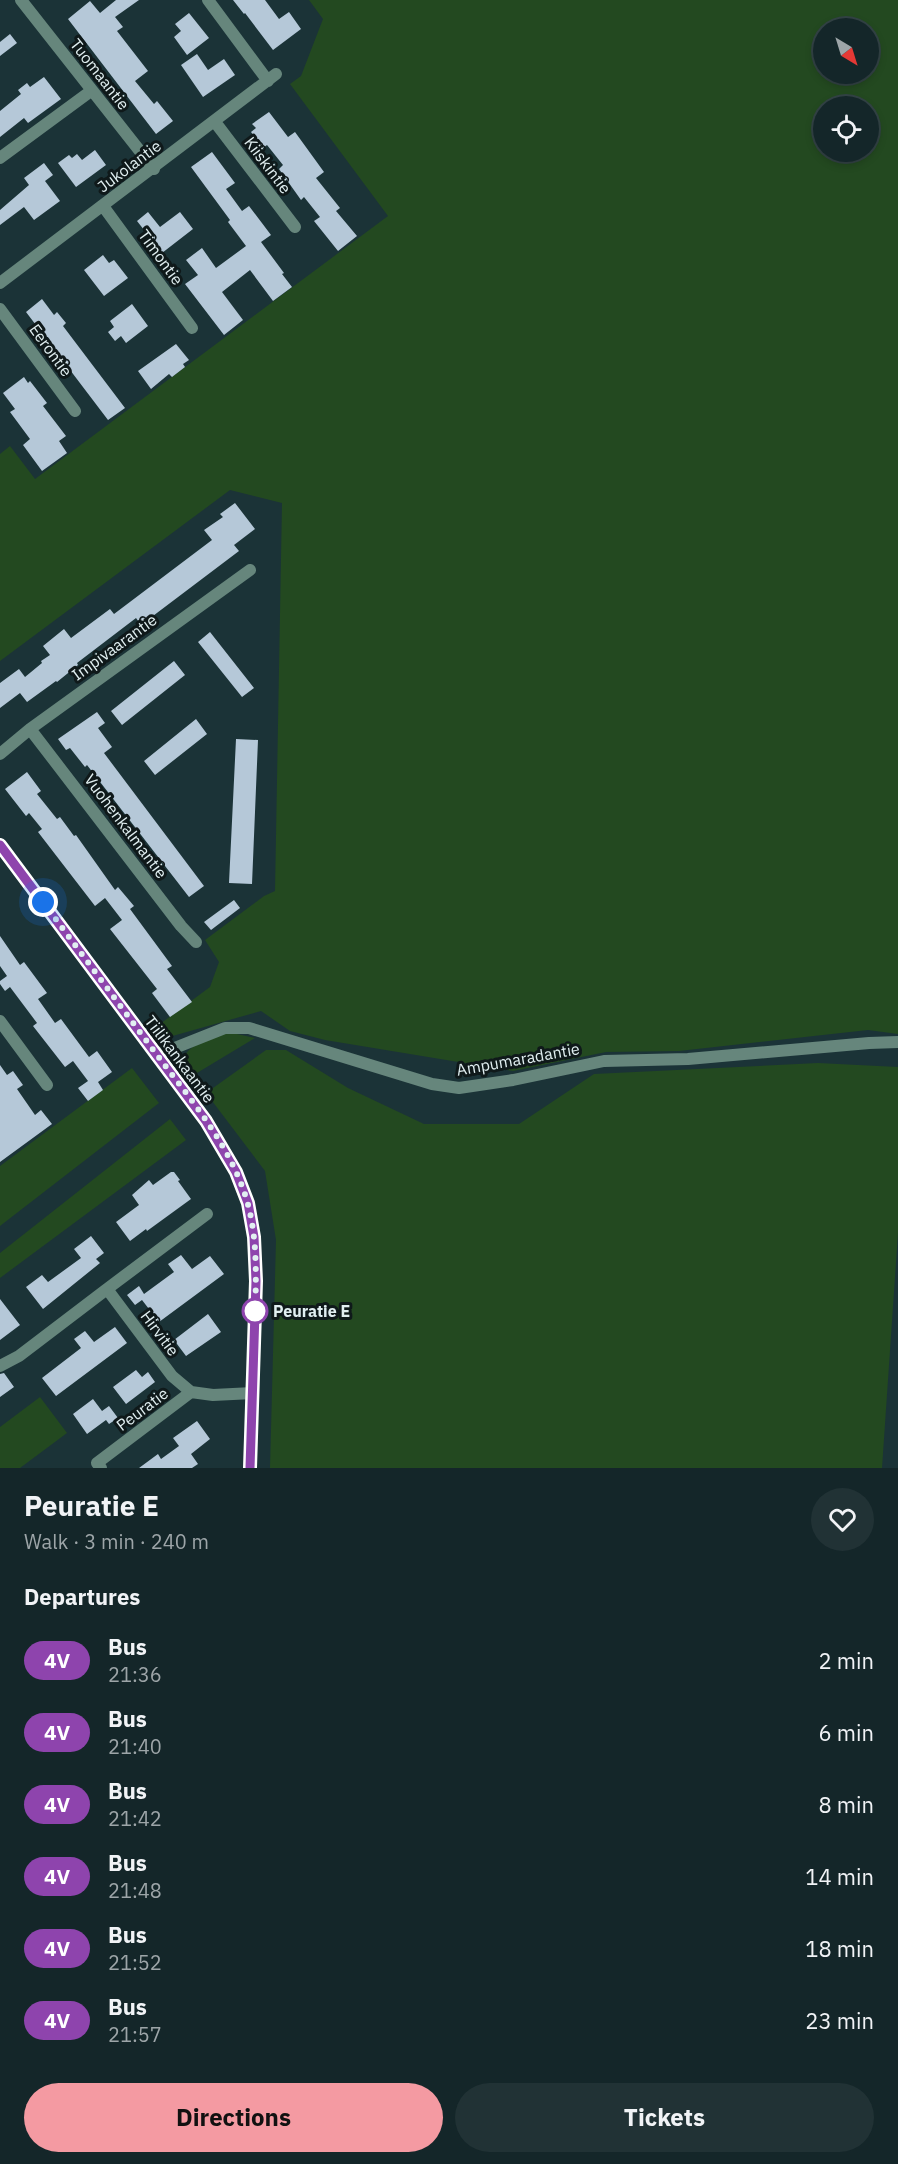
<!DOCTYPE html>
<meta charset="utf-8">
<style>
body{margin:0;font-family:"IBM Plex Sans",sans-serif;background:#213235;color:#f1f3f6;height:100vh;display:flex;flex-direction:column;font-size:22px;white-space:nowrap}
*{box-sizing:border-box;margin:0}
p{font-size:20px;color:#9da5a8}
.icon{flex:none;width:33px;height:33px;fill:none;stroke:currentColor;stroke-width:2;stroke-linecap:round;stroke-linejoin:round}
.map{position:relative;height:1468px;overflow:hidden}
.drawer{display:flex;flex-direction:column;background:#142629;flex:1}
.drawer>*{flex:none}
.badge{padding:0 12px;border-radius:20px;font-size:21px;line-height:39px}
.needle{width:39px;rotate:142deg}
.fabs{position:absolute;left:813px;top:18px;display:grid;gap:12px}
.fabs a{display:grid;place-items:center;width:66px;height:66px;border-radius:50%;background:#142629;box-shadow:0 3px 9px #0003,0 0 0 2px #334346;font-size:30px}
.you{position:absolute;width:30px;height:30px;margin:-15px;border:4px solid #fff;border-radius:50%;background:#1a73e8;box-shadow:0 0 0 9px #1a73e833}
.map>.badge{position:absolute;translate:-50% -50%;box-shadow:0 0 0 3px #fff}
h2{padding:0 24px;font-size:22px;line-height:54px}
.round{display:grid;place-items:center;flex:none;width:63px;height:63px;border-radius:32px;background:#213235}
.head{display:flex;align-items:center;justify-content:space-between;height:102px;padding:0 24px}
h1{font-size:28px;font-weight:800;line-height:45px}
.button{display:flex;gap:12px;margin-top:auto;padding:12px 24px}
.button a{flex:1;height:69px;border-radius:36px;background:#f49aa2;color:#111;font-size:24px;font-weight:800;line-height:69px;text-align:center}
.button a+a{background:#213235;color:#f1f3f6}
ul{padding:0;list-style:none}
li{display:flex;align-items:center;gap:18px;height:72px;padding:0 24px}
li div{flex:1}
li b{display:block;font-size:22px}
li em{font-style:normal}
li .badge{min-width:66px;font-weight:700;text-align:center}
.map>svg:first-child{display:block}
.green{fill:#234920;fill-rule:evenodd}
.building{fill:#b5c8d8}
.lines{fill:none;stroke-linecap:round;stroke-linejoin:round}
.street{stroke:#66867c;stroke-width:12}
.secondary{stroke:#83b7a9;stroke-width:12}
.line-casing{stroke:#fff;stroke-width:14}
.line{stroke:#8e44ad;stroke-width:9}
.walk{stroke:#e1eff1;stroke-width:6;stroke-dasharray:0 10.8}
.stop-dot{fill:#fff;stroke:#8e44ad;stroke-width:3}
.labels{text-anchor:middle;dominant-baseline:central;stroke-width:6;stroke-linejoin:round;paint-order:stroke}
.street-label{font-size:16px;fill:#e1eff1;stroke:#0f191a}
.stop-label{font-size:16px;font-weight:bold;fill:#e1eff1;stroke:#0f191a;text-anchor:start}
</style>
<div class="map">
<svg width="898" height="1468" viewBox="0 0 898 1468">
<rect width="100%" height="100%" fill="#1b3337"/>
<path class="green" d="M 309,0 L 898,0 L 898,1034 L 868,1030 L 679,1051 L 606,1052 L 513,1071 L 325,1040 L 290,1031 L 261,1011 L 169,1037 L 160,1024 L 210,987 L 219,962 L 205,940 L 264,896 L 275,891 L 282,503 L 230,490 L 0,661 L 0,454 L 10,446 L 35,479 L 388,216 L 290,84 L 301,76 L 323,19 ZM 824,28 L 868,28 L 868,74 L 824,74 ZM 824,106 L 868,106 L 868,152 L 824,152 Z
M 228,1032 L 255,1038 L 187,1079 L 180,1068 C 182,1045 210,1039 228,1032 Z
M 266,1050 L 286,1050 L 348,1088 L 424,1124 L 519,1124 L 594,1074 L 818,1063 L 898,1067 L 898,1233 L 882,1468 L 270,1468 L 276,1240 L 265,1171 L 206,1093 Z
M 132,1068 L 159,1103 L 0,1226 L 0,1166 Z
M 170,1119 L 186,1140 L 0,1278 L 0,1253 Z
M 40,1397 L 67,1433 L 20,1468 L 0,1468 L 0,1427 Z"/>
<path class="building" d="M 116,0 L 139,0 L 115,17 L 123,27 L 117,31 L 148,71 L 135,81 L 154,104 L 157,101 L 173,121 L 156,134 L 68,19 L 90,1 L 100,13 Z
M 233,0 L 265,0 L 279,19 L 289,12 L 301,29 L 273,50 L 245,13 L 244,14 Z
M 189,13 L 209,38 L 187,55 L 174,37 L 181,31 L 175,24 Z
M 10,34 L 17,43 L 0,56 L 0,42 Z
M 197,54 L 208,70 L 224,59 L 235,75 L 203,97 L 181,65 Z
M 44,77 L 61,99 L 28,123 L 24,118 L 0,137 L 0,111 L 21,94 L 18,90 L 27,83 L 30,87 Z
M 269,112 L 288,137 L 295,132 L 324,172 L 316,178 L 340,208 L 336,211 L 357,236 L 338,251 L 314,221 L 320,217 L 304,197 L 301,200 L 279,169 L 283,165 L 267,145 L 263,148 L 251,132 L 256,128 L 252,124 Z
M 95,150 L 106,165 L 76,187 L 58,163 L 69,155 L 72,158 L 77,154 L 82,160 Z
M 212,152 L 235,183 L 226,189 L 242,211 L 249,206 L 271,235 L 261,242 L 284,273 L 282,274 L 292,287 L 273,301 L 250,270 L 222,292 L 243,320 L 224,335 L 185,284 L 198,275 L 186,260 L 202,248 L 216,268 L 246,246 L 228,222 L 230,220 L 191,167 Z
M 44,163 L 53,175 L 45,181 L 60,201 L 34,220 L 24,207 L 0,225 L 0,210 L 29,185 L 24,178 Z
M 148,212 L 160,227 L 180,212 L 193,229 L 162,253 L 137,221 Z
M 103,255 L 109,263 L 114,260 L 128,278 L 104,296 L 84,270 Z
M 42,299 L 54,315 L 57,312 L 66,323 L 63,326 L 125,408 L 108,420 L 26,312 Z
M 132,304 L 148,326 L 126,343 L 121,336 L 115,341 L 108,332 L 114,327 L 110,321 Z
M 176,344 L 189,360 L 183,364 L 185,367 L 172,377 L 169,374 L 151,389 L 138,371 Z
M 24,377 L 28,383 L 30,381 L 47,403 L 43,406 L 66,436 L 59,441 L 67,453 L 42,471 L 23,445 L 30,439 L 10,412 L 15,409 L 3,393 Z
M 235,503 L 255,529 L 234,545 L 239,551 L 141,625 L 136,618 L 77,663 L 78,665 L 57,682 L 56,681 L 27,702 L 20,693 L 0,708 L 0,683 L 19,669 L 25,677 L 42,663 L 41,661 L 50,655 L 43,646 L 64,629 L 71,638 L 110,609 L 114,614 L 212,540 L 204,530 L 223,517 L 220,514 Z
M 210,632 L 254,688 L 242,697 L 198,642 Z
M 174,661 L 185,675 L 122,725 L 111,711 Z
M 97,712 L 105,723 L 98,728 L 112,747 L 104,753 L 204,886 L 189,897 L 87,765 L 85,767 L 70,748 L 66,750 L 58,739 Z
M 196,719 L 207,734 L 155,775 L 144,761 Z
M 236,739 L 258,740 L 252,884 L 229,883 Z
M 27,772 L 41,791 L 37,794 L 57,819 L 60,817 L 74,836 L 76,835 L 115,890 L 118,887 L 134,906 L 130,909 L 172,966 L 167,969 L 192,1002 L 170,1017 L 152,993 L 157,989 L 110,929 L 122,920 L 105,898 L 95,906 L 38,832 L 42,829 L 29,813 L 26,816 L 5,789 Z
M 234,900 L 240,908 L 211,930 L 204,922 Z
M 0,936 L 20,965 L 24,962 L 47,993 L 38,999 L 55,1023 L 61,1019 L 89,1057 L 97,1051 L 112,1072 L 98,1082 L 103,1090 L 88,1101 L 78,1088 L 88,1081 L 73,1061 L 65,1067 L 33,1026 L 37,1023 L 10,987 L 5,991 L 0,984 L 0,981 L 7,976 L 0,966 Z
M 0,1065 L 7,1075 L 13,1071 L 23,1085 L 17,1089 L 35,1115 L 41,1110 L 52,1124 L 0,1162 Z
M 171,1172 L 174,1172 L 180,1180 L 178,1181 L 191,1199 L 147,1231 L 146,1229 L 130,1241 L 116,1222 L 139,1205 L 132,1195 L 149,1180 L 153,1185 Z
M 91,1236 L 104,1253 L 96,1259 L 100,1263 L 43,1309 L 26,1287 L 42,1275 L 48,1282 L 81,1258 L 74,1249 Z
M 181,1255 L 192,1269 L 210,1256 L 224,1274 L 159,1322 L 142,1300 L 135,1305 L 127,1295 L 139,1286 L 144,1294 L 174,1272 L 168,1264 Z
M 0,1299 L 20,1325 L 0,1340 Z
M 208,1314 L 221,1332 L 186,1356 L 174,1340 Z
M 115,1327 L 127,1343 L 56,1396 L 42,1378 L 81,1348 L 74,1339 L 85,1331 L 94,1342 Z
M 136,1370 L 142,1377 L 148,1372 L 155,1382 L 126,1404 L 113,1387 Z
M 4,1373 L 14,1387 L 0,1397 L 0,1374 Z
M 93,1399 L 102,1411 L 109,1406 L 118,1418 L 109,1424 L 106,1420 L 87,1434 L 73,1414 Z
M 197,1421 L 210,1439 L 191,1454 L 198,1464 L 192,1468 L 139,1468 L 158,1454 L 161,1459 L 179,1446 L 173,1438 Z"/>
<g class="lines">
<path class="street" d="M 21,0 L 154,169
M 208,0 L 268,81
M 215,122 L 295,227
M 0,158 L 91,91
M 103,206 L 192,328
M 0,283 L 276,74
M 0,309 L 75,411
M 30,729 L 181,926 L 196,942
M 0,754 L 30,729 L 250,570
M 0,1021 L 47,1085
M 157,1055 L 225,1028 L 249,1028 L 432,1084 L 459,1088 L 513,1080 L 604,1061 L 688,1059 L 869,1043 L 898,1042
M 107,1289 L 207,1214
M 0,1366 L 19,1356 L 107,1289 L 172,1376 L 191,1392
M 101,1468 L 97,1463 L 191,1392 L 213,1395 L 253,1393"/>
<path class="secondary" d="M 0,845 L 206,1121 L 236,1172 L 248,1203 L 254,1237 L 256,1281 L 250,1468"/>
</g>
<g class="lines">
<g class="line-casing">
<path id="line" d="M 0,845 L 206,1121 L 236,1172 L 248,1203 L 254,1237 L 256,1281 L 250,1468"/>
</g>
<use href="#line" class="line"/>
<path class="walk" d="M 43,902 C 81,953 119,1004 157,1055 C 191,1100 231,1146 247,1201 C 258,1239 256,1280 255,1319 L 255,1311"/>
</g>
<circle class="stop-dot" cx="255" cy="1311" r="12"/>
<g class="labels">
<g class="street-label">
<text transform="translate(100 74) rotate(52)">Tuomaantie</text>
<text transform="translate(268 165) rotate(53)">Kiiskintie</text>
<text transform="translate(129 166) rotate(-37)">Jukolantie</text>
<text transform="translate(161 257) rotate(54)">Timontie</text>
<text transform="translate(51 350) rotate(54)">Eerontie</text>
<text transform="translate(114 647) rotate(-36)">Impivaarantie</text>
<text transform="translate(126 826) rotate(53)">Vuohenkalmantie</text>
<text transform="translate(180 1059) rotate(53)">Tiilikankaantie</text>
<text transform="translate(518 1059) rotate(-10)">Ampumaradantie</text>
<text transform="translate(160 1333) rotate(53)">Hirvitie</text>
<text transform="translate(142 1409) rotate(-37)">Peuratie</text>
</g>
<g class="stop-label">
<text x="273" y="1311">Peuratie E</text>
</g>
</g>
</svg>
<div class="fabs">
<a><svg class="needle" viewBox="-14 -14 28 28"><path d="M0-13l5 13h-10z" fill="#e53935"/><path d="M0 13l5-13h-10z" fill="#9da5a8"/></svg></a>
<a><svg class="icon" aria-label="locate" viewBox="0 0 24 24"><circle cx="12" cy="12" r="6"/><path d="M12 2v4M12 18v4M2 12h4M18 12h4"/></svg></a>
</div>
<div class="you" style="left:43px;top:902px"></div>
</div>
<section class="drawer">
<div class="head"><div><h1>Peuratie E</h1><p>Walk · 3 min · 240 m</p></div><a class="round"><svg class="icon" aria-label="heart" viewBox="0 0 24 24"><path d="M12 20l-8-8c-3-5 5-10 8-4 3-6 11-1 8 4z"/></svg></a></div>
<h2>Departures</h2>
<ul>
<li><span class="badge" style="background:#8e44ad;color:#fff">4V</span><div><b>Bus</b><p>21:36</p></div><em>2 min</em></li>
<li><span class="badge" style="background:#8e44ad;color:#fff">4V</span><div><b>Bus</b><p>21:40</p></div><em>6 min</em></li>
<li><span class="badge" style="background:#8e44ad;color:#fff">4V</span><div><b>Bus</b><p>21:42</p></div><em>8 min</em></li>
<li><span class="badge" style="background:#8e44ad;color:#fff">4V</span><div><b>Bus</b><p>21:48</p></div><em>14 min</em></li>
<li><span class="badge" style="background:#8e44ad;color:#fff">4V</span><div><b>Bus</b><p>21:52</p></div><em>18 min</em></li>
<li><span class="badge" style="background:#8e44ad;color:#fff">4V</span><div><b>Bus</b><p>21:57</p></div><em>23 min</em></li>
</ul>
<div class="button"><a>Directions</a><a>Tickets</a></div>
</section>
